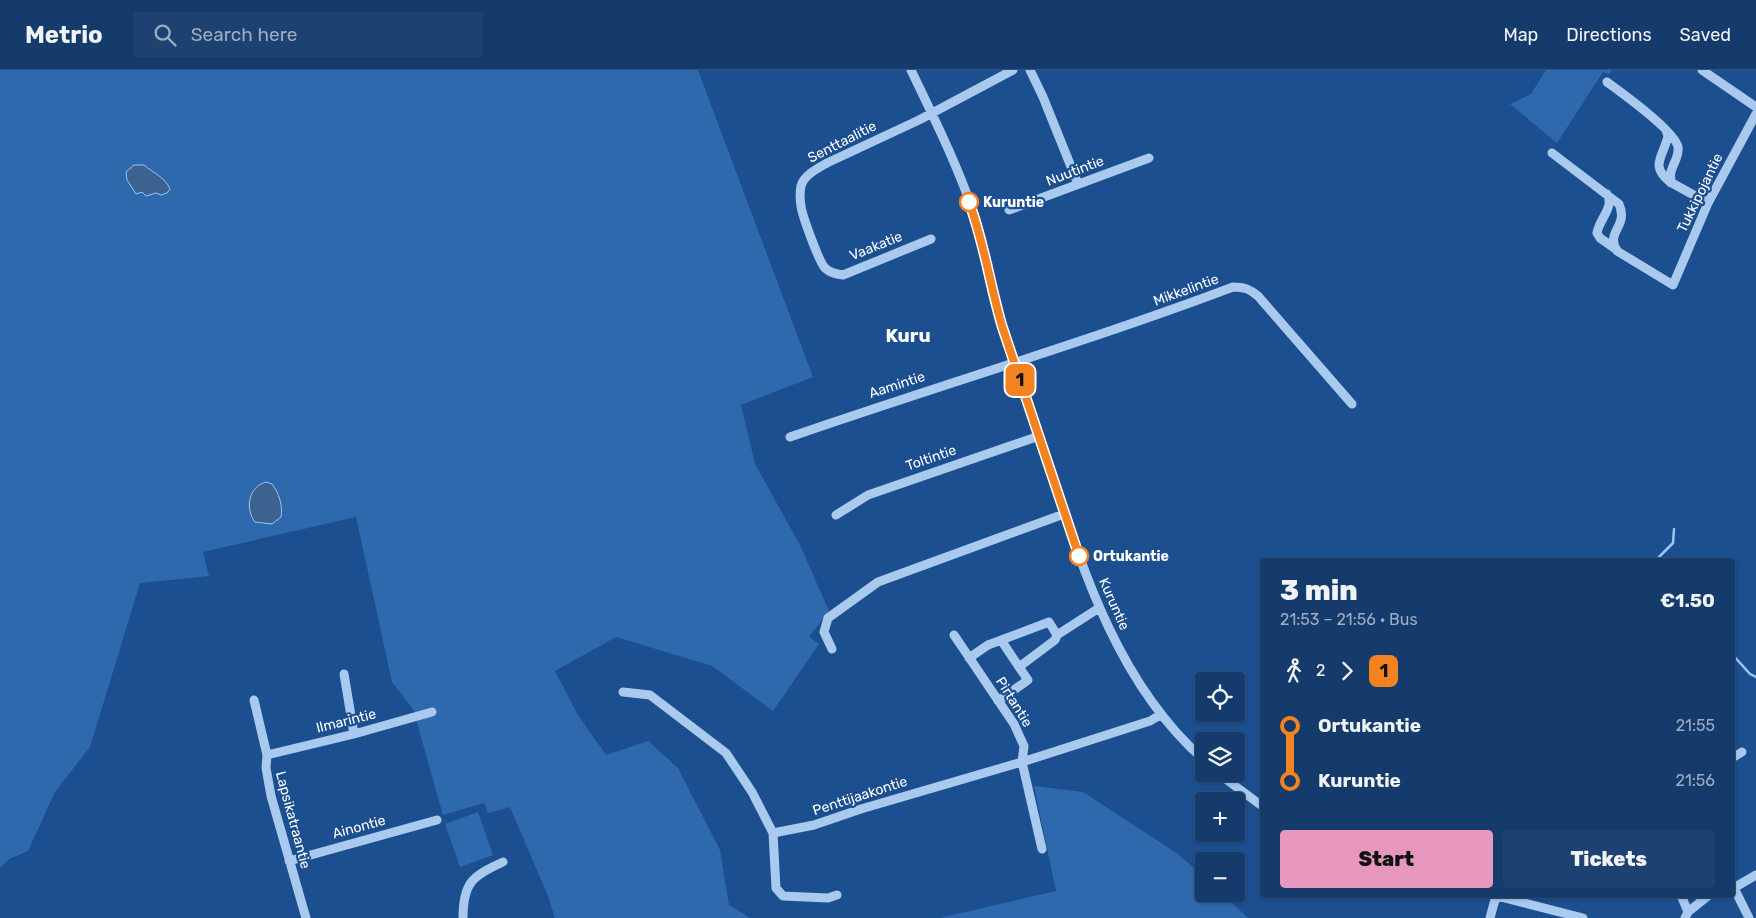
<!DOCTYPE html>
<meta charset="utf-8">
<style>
body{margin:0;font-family:Rubik,sans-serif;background:#1d4271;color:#f1f3f6;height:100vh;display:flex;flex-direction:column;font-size:19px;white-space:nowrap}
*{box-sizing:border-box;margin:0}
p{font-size:16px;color:#9dadc1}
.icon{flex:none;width:28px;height:28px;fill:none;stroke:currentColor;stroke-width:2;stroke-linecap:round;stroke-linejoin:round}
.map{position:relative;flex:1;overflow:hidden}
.sheet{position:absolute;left:1260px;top:488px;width:475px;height:340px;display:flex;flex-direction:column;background:#143b6b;border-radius:5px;box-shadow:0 1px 4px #0004,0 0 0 1px #33557e}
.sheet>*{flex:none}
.badge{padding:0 10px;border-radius:8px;font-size:18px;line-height:32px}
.fabs{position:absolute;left:1195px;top:602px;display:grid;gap:10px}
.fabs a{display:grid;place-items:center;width:50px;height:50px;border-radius:5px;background:#143b6b;box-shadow:0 1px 4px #0004,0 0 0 1px #33557e;font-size:25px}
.map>.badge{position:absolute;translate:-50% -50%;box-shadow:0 0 0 2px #fff}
.legs{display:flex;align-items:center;gap:8px;height:55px;padding:0 20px;font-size:16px}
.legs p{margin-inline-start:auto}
.head{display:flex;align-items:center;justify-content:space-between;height:85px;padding:0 20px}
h1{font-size:28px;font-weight:800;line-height:38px}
.primary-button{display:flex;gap:10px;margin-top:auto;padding:10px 20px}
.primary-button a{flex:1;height:58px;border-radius:5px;background:#e797bd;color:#111;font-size:20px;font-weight:800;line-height:58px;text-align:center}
.primary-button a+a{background:#1d4271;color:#f1f3f6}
ul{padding:0 20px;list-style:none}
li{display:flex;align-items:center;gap:18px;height:55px;font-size:19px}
li i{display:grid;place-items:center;width:8px;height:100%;margin:0 6px;background:currentColor}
li i::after{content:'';width:12px;height:12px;margin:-6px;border:4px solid;border-radius:50%;background:#143b6b}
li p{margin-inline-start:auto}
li:first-child i{background:linear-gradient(#0000 50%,currentColor 0)}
li:last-child i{background:linear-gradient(currentColor 50%,#0000 0)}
header{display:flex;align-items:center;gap:30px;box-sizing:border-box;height:70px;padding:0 25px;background:#143b6b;border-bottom:1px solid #33557e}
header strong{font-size:24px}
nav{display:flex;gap:28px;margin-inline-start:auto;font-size:18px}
.search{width:350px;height:45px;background:#1d4271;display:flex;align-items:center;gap:12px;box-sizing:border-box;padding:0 18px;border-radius:5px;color:#9dadc1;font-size:19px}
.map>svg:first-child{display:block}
.green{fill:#2e69ad;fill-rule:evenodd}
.water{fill:#3c6290;stroke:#9cc4f0}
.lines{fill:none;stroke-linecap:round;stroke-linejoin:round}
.stream{stroke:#9cc4f0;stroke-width:2.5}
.minor{stroke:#a9c9ee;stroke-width:9}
.line-1-casing{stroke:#fff;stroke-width:11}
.line-1{stroke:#f58220;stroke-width:8}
.stop-1-dot{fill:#fff;stroke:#f58220;stroke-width:2.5}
.labels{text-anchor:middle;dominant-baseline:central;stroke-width:4.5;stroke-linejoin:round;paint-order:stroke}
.street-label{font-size:14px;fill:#fff;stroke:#1b4f8f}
.stop-label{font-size:14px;font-weight:bold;fill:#fff;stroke:#1b4f8f;text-anchor:start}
.district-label{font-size:19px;font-weight:bold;fill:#fff;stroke:#1b4f8f}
</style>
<header>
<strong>Metrio</strong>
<div class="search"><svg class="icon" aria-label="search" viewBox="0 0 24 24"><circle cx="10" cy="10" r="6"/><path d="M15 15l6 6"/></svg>Search here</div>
<nav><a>Map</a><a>Directions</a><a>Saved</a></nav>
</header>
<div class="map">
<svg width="1756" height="848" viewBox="0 0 1756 848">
<rect width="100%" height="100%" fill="#1b4f8f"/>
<path class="green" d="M 0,0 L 698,0 L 813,307 L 741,335 L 755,394 L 800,475 L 829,541 L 809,567 L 819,574 L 773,641 L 712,596 L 616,567 L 555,601 L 578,645 L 606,685 L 648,671 L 678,698 L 720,780 L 729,835 L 750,848 L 555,848 L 548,826 L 510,737 L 488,743 L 484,733 L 443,745 L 413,639 L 392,612 L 356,447 L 203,482 L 209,506 L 140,513 L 90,677 L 55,722 L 28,781 L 9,789 L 0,798 ZM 144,95 L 167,113 L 167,123 L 161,125 L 156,123 L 142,122 Z
M 1546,0 L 1612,0 L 1609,4 L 1603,2 L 1557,73 L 1510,34 L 1531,24 Z
M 1034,716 L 1083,722 L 1178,784 L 1204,807 L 1204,824 L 1222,824 L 1248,848 L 940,848 L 1056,821 Z
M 478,742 L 493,785 L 460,797 L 445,754 Z"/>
<path class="water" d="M 134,95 L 144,95 C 153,103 165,107 170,119 L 167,123 L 161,125 L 156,123 L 146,126 L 142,122 L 136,124 L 127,110 L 126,102 Z
M 266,412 L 272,414 C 279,423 283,436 281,447 L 272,454 L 255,452 C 245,439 248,417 266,412 Z"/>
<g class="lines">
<path class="stream" d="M 1656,490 L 1673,473 L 1674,459
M 1732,584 L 1750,604 L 1756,607"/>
<path class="minor" d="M 911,0 C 934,48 958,96 975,147 C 983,171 986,196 992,221 C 1004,270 1023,317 1039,365 C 1077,480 1110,607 1204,690
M 1030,0 L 1043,27 L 1078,114
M 1702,0 L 1756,37
M 1607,12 C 1622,23 1675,61 1678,77 C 1680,91 1666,99 1672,113 L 1708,133
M 1666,60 L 1668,66 C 1663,88 1649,95 1671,113
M 1552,83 L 1619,134 C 1629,157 1605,161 1617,181 L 1673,215 L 1708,133 L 1756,44
M 1607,124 C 1615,137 1599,149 1597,163 L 1600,168 L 1617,180
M 1009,140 L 1149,88
M 931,169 L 843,205 C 836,204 830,203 825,198 C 819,192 802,145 801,136 C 800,130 800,121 801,116 C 804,105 818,98 827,93 L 919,50 L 1013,0
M 790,367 C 937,316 1087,272 1233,217 C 1244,217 1250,219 1258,226 L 1352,334
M 836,445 L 868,425 L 1039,366
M 954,565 L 1014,654 L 1024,676 L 1022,692 L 1042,779
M 1001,570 L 1019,597
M 832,579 L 824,562 L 828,548 L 878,512 L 1064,444
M 969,588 L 988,575 L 1049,552 L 1057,565
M 344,604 L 354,664
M 623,622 L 650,625 L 726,683 L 752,722 L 773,763 L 814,755 L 861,739 L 1022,692 L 1150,651 L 1160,645
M 254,630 L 267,685 L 266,698 L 271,726 L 306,848
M 998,631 L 1028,610 L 1019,597 L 1055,570 L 1057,565 L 1099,538
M 267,685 L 354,664 L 432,642
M 1732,688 L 1742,682
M 1219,704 L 1262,736
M 773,763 L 776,818 L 783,826 L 828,828 L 837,825
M 289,791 L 437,750
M 1734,818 L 1749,848
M 1732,819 L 1756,805
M 1493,825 L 1583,848
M 1681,825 L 1688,842 L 1685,848
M 1688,842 L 1709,825
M 463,848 C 463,813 472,806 503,792
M 1490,848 L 1496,826"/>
</g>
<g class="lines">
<g class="line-1-casing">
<path id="line-1" d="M 969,132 C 984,172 990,215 1002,256 L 1079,486"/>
</g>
<use href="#line-1" class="line-1"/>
</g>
<g class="stop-1-dot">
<circle cx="969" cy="132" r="9"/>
<circle cx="1079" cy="486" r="9"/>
</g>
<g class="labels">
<g class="street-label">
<text transform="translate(842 72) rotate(-27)">Senttaalitie</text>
<text transform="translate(1075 101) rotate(-21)">Nuutintie</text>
<text transform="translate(1700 123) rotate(-64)">Tukkipojantie</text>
<text transform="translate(876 176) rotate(-22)">Vaakatie</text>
<text transform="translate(1186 220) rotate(-20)">Mikkelintie</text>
<text transform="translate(897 315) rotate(-18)">Aamintie</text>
<text transform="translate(931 388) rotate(-19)">Toltintie</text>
<text transform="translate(1114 534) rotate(66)">Kuruntie</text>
<text transform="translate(1014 632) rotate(58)">Pirtantie</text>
<text transform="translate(346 651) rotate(-14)">Ilmarintie</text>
<text transform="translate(860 726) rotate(-18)">Penttijaakontie</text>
<text transform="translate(293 750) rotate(75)">Lapsikatraantie</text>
<text transform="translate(359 757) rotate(-15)">Ainontie</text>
</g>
<g class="stop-label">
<text x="983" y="132">Kuruntie</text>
<text x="1093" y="486">Ortukantie</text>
</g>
<g class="district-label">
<text x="908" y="265">Kuru</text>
</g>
</g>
</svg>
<div class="fabs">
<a><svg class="icon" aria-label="locate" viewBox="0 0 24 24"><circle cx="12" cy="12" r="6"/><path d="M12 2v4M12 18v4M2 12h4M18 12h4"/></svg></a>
<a><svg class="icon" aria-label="layers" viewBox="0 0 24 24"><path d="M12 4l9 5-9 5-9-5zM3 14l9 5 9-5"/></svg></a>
<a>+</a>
<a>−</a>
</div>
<b class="badge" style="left:1020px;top:310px;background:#f58220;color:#111">1</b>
<section class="sheet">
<div class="head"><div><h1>3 min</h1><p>21:53 – 21:56 · Bus</p></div><b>€1.50</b></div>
<div class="legs"><svg class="icon" aria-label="walk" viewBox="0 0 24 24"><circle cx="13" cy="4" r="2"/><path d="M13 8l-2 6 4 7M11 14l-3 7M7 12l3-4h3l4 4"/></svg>2<svg class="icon" aria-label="forward" viewBox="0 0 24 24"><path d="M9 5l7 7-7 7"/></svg><b class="badge" style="background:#f58220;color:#111">1</b></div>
<ul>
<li><i style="color:#f58220"></i><b>Ortukantie</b><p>21:55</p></li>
<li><i style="color:#f58220"></i><b>Kuruntie</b><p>21:56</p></li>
</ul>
<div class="primary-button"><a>Start</a><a>Tickets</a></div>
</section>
</div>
